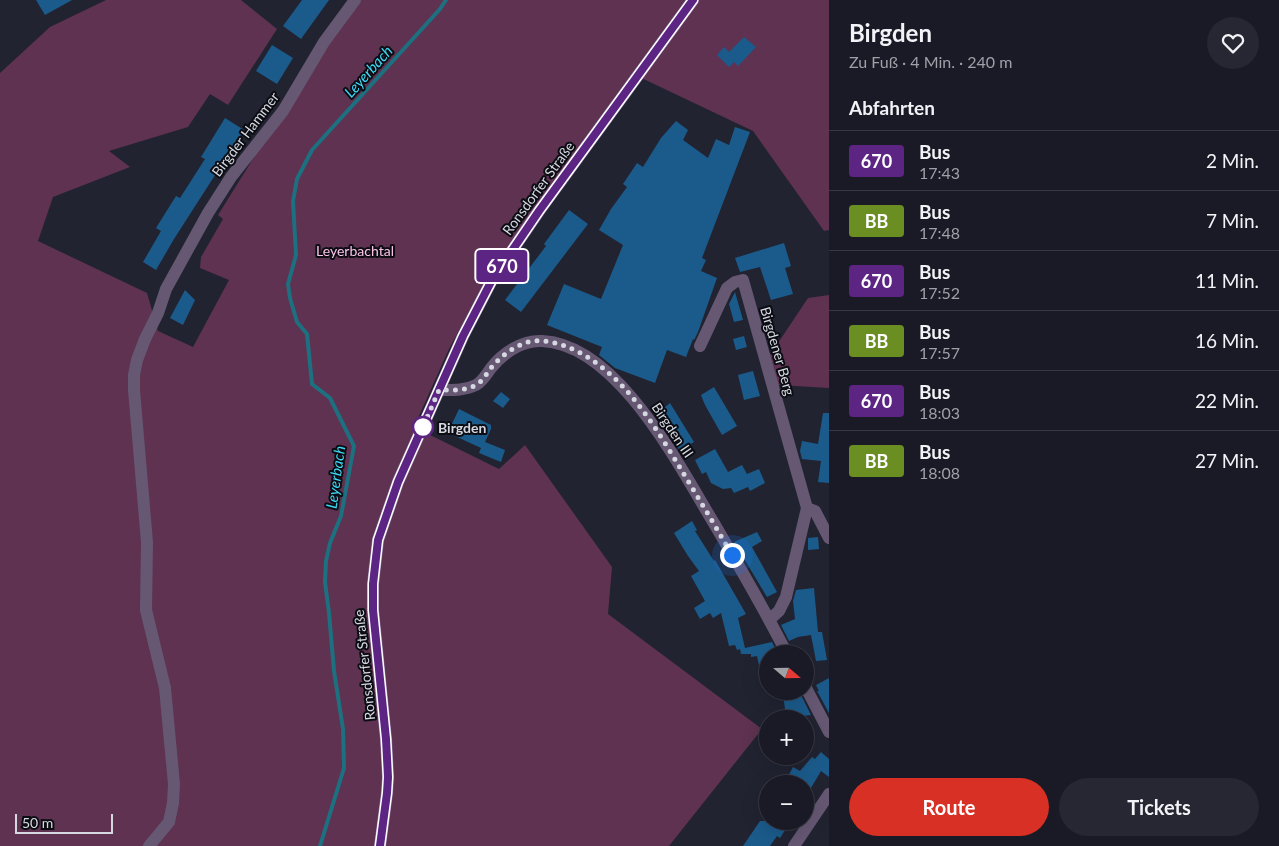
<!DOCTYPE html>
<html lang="de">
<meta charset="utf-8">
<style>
body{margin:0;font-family:Lato,sans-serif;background:#262732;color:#f1f3f6;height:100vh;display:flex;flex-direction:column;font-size:19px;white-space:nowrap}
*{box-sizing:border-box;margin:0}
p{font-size:16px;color:#9fa1a7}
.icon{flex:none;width:28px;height:28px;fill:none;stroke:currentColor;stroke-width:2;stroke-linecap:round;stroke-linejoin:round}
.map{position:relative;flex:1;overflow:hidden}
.sheet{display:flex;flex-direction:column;background:#191a25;width:450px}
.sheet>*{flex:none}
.badge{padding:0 10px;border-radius:4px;font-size:18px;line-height:32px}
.needle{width:32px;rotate:110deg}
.fabs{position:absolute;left:759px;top:645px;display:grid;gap:10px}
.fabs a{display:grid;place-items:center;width:55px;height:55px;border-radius:50%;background:#191a25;box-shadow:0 5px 20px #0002,0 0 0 1px #373842;font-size:25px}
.scale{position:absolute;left:15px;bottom:12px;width:98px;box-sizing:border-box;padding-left:5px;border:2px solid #d6d8e2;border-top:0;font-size:14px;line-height:18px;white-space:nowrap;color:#d6d8e2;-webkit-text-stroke:4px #0c0d13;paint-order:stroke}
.you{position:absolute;width:25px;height:25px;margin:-12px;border:4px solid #fff;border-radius:50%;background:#1a73e8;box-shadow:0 0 0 8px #1a73e833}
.map>.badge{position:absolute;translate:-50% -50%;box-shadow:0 0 0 2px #fff}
h2{padding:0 20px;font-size:19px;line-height:45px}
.round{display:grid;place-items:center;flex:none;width:52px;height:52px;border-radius:26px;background:#262732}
.head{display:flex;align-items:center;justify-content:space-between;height:85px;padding:0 20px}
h1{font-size:24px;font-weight:700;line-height:38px}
.action{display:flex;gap:10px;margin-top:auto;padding:10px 20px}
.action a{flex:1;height:58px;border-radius:30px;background:#d93025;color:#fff;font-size:20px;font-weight:700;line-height:58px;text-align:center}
.action a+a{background:#262732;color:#f1f3f6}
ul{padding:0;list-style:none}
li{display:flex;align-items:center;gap:15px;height:60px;padding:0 20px;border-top:1px solid #373842}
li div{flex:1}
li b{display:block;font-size:19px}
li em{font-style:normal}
li .badge{min-width:55px;font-weight:700;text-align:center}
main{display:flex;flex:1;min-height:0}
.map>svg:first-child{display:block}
.green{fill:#5e3250}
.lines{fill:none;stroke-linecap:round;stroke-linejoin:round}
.stream{stroke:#1c7080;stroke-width:4}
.building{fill:#1b5b8b}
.minor{stroke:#665873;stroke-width:12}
.secondary{stroke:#8b759f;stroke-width:12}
.line-casing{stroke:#fff;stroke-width:11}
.line{stroke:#5c2483;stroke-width:8}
.walk{stroke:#d6d8e2;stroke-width:5;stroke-dasharray:0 9}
.stop-dot{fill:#fff;stroke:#5c2483;stroke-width:2.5}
.labels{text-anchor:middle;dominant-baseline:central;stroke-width:4;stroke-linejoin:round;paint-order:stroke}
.street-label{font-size:14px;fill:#d6d8e2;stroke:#0c0d13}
.park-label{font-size:14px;fill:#fac3e7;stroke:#0c0d13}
.stop-label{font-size:14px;font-weight:bold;fill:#d6d8e2;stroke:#0c0d13;text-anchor:start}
.water-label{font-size:15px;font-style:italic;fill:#3fd9f7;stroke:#0c0d13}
</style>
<main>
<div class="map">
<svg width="829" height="846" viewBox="0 0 829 846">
<rect width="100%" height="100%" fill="#212331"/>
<path class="green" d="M 106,0 L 241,0 L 277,29 L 228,105 L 210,94 L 188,127 L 109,151 L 130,167 L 53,197 L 38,241 L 147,293 L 158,331 L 193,347 L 229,280 L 200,268 L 201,257 L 223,219 L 218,215 L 315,59 L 358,0 L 829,0 L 829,230 L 824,231 L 753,131 L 633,74 L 492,269 L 449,349 L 414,427 L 499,469 L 525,445 L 612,567 L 608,614 L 762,729 L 669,846 L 0,846 L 0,73 L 50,27 Z
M 829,295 L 829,388 L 778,385 L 770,355 L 808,298 Z"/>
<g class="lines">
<path class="stream" d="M 320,846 L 344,768 L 343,729 L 334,671 L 329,613 L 325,582 L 326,561 L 330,543 L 341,516 L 354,446 L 330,398 L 312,384 L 307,334 L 297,322 L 290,298 L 288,284 L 296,255 L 293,201 L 297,179 L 312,150 L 440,9 L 446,0"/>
</g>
<path class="building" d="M 36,0 L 72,0 L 45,15 Z
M 302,0 L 329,0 L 301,39 L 283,26 Z
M 744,37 L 756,47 L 738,66 L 734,62 L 729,67 L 717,55 L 724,47 L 729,52 Z
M 272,45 L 293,58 L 277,84 L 256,71 Z
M 225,118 L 244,130 L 174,239 L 156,270 L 143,262 L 161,231 L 156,228 L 176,196 L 180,198 L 205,159 L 201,157 Z
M 676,121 L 688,130 L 683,140 L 708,158 L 716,139 L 729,145 L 735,127 L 750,132 L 702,258 L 706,260 L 701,271 L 717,278 L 698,332 L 694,340 L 693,339 L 686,357 L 667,350 L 655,383 L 615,368 L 599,355 L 602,347 L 547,325 L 564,284 L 601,299 L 623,245 L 599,230 L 611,209 L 627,187 L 623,184 L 637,163 L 643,167 L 661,138 Z
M 569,210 L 588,224 L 521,312 L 505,300 L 546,246 L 544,244 Z
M 784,243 L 791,266 L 785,268 L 793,294 L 771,300 L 760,267 L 740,272 L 735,258 Z
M 185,290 L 195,300 L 183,325 L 170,318 Z
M 735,292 L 743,320 L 734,322 L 729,304 Z
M 744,336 L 747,347 L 736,350 L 733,339 Z
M 753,371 L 760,396 L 744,400 L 738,375 Z
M 714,387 L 737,426 L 722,435 L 705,405 L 701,395 Z
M 501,392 L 510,399 L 503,408 L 493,401 Z
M 670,403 L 694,442 L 680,451 L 657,414 Z
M 459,409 L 491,425 L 491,429 L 485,442 L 505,450 L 501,462 L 479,453 L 481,448 L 455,436 L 457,433 L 449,430 Z
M 823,413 L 829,413 L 829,483 L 818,482 L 821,461 L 802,459 L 800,451 L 802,441 L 818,444 Z
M 715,449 L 728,472 L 742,465 L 747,474 L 759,469 L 765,483 L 750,491 L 748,487 L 734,493 L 731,488 L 723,489 L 711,483 L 706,472 L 702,474 L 695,460 Z
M 692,521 L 697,530 L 695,531 L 714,561 L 715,560 L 746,614 L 738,618 L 745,648 L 772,642 L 775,648 L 776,654 L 768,654 L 768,684 L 763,685 L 757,656 L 751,657 L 751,654 L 741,654 L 740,649 L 737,650 L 735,645 L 729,646 L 721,613 L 713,618 L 710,613 L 700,619 L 694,608 L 705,601 L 691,576 L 699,571 L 688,556 L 674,533 Z
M 757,532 L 762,541 L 752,547 L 777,592 L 767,597 L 734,542 Z
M 818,537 L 819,549 L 808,550 L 808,538 Z
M 814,588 L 818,632 L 822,632 L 827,660 L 816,661 L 811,635 L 798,637 L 789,641 L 781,625 L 795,619 L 793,601 L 796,590 Z
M 829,678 L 829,713 L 817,691 L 819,691 L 816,685 Z
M 794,691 L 799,691 L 811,715 L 786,718 L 783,693 Z
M 821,752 L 829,759 L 829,777 L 821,771 L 805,798 L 805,784 L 784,784 L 793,767 L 800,771 L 812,757 L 815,759 Z
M 760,821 L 791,821 L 780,838 L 777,836 L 770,846 L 743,846 Z"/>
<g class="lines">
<path class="minor" d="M 700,346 L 727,288 L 735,282 L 743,280 L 807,508 L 786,597 L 779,611 L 770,619
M 439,390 C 451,390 464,391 476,385 C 482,382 487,374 491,368 C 503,353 522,340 542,341 C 618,344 680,468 715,525 C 740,568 765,610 787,654
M 807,508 L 815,511 L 829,538
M 805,686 L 829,732
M 149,846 L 169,822 L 173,803 L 174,784 L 165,688 L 146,610 L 147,542 L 134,390 L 134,375 L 137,360 L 145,339 L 158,313 L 166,289 L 208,213 L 231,177 L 283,111 L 324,42 L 355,0
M 794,846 L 829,794"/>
<path class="secondary" d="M 380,846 L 387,793 L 388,777 L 386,739 L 373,610 L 373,584 L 378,540 L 398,482 L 463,336 L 492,280 L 539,211 L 693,0"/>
</g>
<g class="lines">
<g class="line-casing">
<path id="line" d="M 380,846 L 387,793 L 388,777 L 386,739 L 373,610 L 373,584 L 378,540 L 398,482 L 463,336 L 492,280 L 539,211 L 693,0"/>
</g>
<use href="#line" class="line"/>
<path class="walk" d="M 423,427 L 420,434 L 439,390 C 451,390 465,391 476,385 C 482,382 487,373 491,368 C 500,357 514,346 528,342 C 539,339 553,342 565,346 C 620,367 653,423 682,471 C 699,499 716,527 732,555"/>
</g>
<circle class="stop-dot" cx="423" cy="427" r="10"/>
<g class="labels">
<g class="street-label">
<text transform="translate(245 134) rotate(-53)">Birgder Hammer</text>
<text transform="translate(538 188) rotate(-54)">Ronsdorfer Straße</text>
<text transform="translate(778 351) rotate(74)">Birgdener Berg</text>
<text transform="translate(673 430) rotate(56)">Birgden III</text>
<text transform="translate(364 665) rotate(-96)">Ronsdorfer Straße</text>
</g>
<g class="park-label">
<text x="355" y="250">Leyerbachtal</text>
</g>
<g class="stop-label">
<text x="438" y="427">Birgden</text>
</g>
<g class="water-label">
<text transform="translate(368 71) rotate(-48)">Leyerbach</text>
<text transform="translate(335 477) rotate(-82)">Leyerbach</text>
</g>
</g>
</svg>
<div class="fabs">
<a><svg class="needle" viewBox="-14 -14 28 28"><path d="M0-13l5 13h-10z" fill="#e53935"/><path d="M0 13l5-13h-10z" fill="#9fa1a7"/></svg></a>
<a>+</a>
<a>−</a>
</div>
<div class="scale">50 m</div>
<div class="you" style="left:732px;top:555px"></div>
<b class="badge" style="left:502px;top:266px;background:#5c2483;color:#fff">670</b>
</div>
<section class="sheet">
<div class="head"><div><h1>Birgden</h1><p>Zu Fuß · 4 Min. · 240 m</p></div><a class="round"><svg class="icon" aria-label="heart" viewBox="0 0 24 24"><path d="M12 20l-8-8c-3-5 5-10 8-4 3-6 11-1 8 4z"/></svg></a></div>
<h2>Abfahrten</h2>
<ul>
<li><span class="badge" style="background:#5c2483;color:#fff">670</span><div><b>Bus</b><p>17:43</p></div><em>2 Min.</em></li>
<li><span class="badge" style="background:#6b8e23;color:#fff">BB</span><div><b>Bus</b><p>17:48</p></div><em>7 Min.</em></li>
<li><span class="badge" style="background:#5c2483;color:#fff">670</span><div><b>Bus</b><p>17:52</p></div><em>11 Min.</em></li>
<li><span class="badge" style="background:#6b8e23;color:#fff">BB</span><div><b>Bus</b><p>17:57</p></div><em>16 Min.</em></li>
<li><span class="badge" style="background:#5c2483;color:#fff">670</span><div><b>Bus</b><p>18:03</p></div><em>22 Min.</em></li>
<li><span class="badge" style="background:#6b8e23;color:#fff">BB</span><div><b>Bus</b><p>18:08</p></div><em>27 Min.</em></li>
</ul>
<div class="action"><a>Route</a><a>Tickets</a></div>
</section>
</main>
